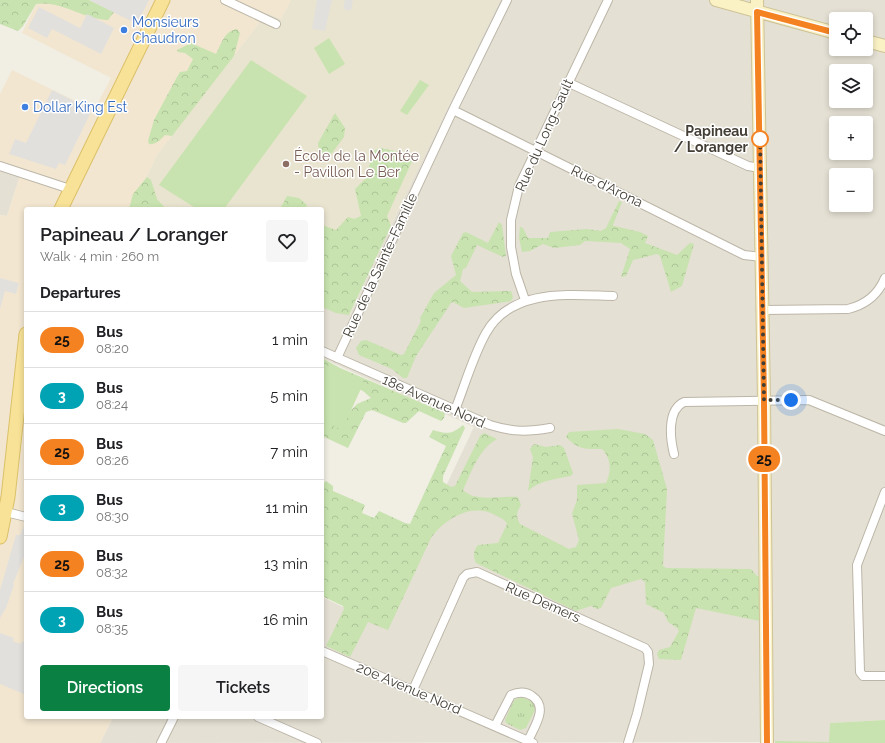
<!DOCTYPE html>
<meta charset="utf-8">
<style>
body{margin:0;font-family:Raleway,sans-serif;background:#f6f6f6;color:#202124;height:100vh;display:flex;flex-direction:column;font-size:15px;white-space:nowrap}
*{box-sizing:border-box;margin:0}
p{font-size:13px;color:#757577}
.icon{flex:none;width:22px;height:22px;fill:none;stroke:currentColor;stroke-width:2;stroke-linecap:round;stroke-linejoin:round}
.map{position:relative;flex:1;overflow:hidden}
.panel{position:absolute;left:24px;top:207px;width:300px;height:512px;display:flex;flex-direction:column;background:#fff;border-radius:4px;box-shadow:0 2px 6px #0003}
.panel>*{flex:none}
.badge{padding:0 8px;border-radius:13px;font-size:14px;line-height:26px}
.fabs{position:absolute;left:829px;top:12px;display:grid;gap:8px}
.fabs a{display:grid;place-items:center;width:44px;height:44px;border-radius:4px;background:#fff;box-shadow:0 2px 6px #0003;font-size:20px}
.you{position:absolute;width:20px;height:20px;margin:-10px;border:3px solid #fff;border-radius:50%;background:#1a73e8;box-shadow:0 0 0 6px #1a73e833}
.map>.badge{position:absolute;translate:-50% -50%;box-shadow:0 0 0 2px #fff}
h2{padding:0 16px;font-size:15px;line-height:36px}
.round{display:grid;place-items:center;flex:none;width:42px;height:42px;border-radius:4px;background:#f6f6f6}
.overview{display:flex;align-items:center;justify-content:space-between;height:68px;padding:0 16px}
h1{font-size:19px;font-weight:600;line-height:30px}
.button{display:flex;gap:8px;margin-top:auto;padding:8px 16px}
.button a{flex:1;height:46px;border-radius:4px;background:#0b8043;color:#fff;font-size:16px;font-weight:600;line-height:46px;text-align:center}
.button a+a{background:#f6f6f6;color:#202124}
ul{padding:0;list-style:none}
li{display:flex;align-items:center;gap:12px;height:56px;padding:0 16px;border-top:1px solid #e0e0e0}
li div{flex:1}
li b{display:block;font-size:15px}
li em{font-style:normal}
li .badge{min-width:44px;font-weight:700;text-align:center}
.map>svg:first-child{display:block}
.residential{fill:#e4e0d3;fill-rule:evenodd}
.commercial{fill:#f2e6d0}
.education{fill:#e9e4cf}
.grass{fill:url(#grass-tufts)}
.forest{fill:url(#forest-crowns)}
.park{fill:#c8e3af}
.parking{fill:#e2e0dc}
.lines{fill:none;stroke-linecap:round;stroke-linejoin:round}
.street-casing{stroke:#bcb6a8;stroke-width:10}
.secondary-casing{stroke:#cec397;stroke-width:14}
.primary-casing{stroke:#dbc069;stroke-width:15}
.street{stroke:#fff;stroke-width:8}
.secondary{stroke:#faf1c5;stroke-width:12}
.primary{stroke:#f7e297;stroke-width:13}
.line-casing{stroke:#fff;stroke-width:9}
.line{stroke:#f58220;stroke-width:6}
.walk{stroke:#433e35;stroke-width:4;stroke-dasharray:0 7.2}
.shop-dot{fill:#3f7fe0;stroke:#fff;stroke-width:1.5}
.stop-dot{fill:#fff;stroke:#f58220;stroke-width:2}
.education-dot{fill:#8d6e63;stroke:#fff;stroke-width:1.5}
.labels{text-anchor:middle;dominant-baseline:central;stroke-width:3;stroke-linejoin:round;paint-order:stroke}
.shop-label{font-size:14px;fill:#366cbe;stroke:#fff;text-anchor:start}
.stop-label{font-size:14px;font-weight:bold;fill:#433e35;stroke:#fff;text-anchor:end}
.street-label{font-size:14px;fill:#433e35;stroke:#fff}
.education-label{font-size:14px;fill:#785e54;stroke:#fff;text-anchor:start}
</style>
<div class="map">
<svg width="885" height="743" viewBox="0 0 885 743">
<defs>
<pattern id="grass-tufts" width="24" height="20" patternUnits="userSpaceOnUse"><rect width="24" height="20" fill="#c8e3af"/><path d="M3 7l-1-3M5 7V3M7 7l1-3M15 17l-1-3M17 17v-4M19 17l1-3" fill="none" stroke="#adc497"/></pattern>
<pattern id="forest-crowns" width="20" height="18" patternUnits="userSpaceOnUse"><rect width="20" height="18" fill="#c8e3af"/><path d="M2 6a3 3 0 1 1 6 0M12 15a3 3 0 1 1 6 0" fill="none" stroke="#adc497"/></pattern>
</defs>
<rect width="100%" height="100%" fill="#f1eee4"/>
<path class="residential" d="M 500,0 L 885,0 L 885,720 L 830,723 L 830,742 L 100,743 L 113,717 L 322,717 L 322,597 L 380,625 L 474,427 L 322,358 L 322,302 L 350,314 L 415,174 ZM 836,19 L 866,19 L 866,49 L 836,49 ZM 836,71 L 866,71 L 866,101 L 836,101 ZM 836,123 L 866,123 L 866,153 L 836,153 ZM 836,175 L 866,175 L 866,205 L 836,205 Z
M 0,161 L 22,169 L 7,216 L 0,215 Z"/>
<path class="commercial" d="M 38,0 L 291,0 L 281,19 L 267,13 L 157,155 L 132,209 L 26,209 L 26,717 L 113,717 L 100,743 L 0,743 L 0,215 L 7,216 L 22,169 L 0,161 L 0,94 L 12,70 L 94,110 L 111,78 L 22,33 Z"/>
<path class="education" d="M 291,0 L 500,0 L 415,174 L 349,315 L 322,302 L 322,209 L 132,209 L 157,155 L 267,13 L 281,19 Z"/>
<path class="grass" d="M 522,697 L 533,702 L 535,710 L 526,728 L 520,730 L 506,723 L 505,720 L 514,700 Z"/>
<path class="forest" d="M 0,0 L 89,0 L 114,12 L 108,20 C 83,19 61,0 36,4 L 23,26 L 18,31 L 0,24 Z
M 237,29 L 240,33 L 234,56 L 172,136 L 165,135 C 160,140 156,145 149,144 L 148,141 L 154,120 L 177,77 L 180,72 L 187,71 L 193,59 L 185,53 L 178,52 L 177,50 L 191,43 L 216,54 C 221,45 224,31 237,29 Z
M 335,113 L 345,128 L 344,137 L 329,157 L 325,158 L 318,146 L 318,143 Z
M 380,148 L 405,153 L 413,159 L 387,216 L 391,226 L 349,315 L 336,313 L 322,307 L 322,225 L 336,230 L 348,217 L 354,219 L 361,216 L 355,189 L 366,178 L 373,151 Z
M 147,177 L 151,180 L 157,199 L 166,209 L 129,209 L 133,194 Z
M 287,196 L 299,198 L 307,205 L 305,209 L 280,209 Z
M 619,201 L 622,202 L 613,225 L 614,226 L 640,232 L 648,236 L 645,243 L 677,255 L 690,243 L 694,244 L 682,286 L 671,292 L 660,256 L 657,254 L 633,260 L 626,276 L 621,277 L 630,249 L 621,243 L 585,241 L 580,245 L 554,248 L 543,244 L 530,251 L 522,252 L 519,238 L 520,227 L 523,228 L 528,238 L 548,238 L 550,232 L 587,229 L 601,231 L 606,228 Z
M 499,222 L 502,225 L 506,256 L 503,257 L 477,245 L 466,268 L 463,269 L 460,281 L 472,292 L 511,291 L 513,297 L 511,301 L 464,308 L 453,302 L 451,303 L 416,356 L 407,378 L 403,378 L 392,369 L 359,355 L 356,348 L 361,341 L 366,340 L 401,355 L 404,354 L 421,321 L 420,318 L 434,293 L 456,275 L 451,256 L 463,233 L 466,232 L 488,243 Z
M 322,358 L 340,368 L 445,413 L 444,418 L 441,421 L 419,411 L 406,423 L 403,423 L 372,410 L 366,412 L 348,448 L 322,436 L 322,418 L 343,419 L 357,404 L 371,398 L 363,391 L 322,373 Z
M 463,425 L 465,428 L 443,476 L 443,482 L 451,487 L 455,486 L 480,436 L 484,433 L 497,439 C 478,450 472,471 463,490 C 476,503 501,495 518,497 L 521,505 C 516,513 516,517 520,524 L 569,549 L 576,547 L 579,540 L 572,514 L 577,500 L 577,485 L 606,483 C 612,471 611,458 602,449 C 586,449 578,450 566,437 L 569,432 L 618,429 L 645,434 L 653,440 L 667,489 L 663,566 L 666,568 L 751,569 L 757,576 L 760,576 L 760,621 L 696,608 L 681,660 L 659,659 L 657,654 L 659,650 L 670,647 L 679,631 L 677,628 L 668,622 L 664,613 L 646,604 L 645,582 L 641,579 L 611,588 L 601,608 L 597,609 L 591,606 L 576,611 L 476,563 C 473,556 473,551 478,545 L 498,543 L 507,524 C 505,519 500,518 495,515 C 472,502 444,519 431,538 L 388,630 L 368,622 L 350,657 L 326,646 L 344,609 L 343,606 L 322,596 L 322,485 L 326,481 L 333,486 L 333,491 L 365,505 L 362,513 L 374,518 L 379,511 L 405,523 L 410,524 L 446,446 L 429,437 L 433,430 C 447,434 451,435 463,425 Z
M 534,444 L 546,447 L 560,445 L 564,448 L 573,473 L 571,476 C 556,479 540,480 528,491 L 533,457 L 530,449 Z"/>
<path class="park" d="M 329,38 L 345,64 L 329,74 L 314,48 Z
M 251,60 L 307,96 L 224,209 L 197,209 L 159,185 Z
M 420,80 L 429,85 L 407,115 L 400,111 Z
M 322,363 L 364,382 L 342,430 L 322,421 Z
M 885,720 L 885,743 L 775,743 L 775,741 L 829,742 L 830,723 Z"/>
<path class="parking" d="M 89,0 L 149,0 L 137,24 Z
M 317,0 L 332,0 L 325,31 L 312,29 Z
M 345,0 L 353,0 L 351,11 L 343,9 Z
M 39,7 L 80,28 L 87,14 L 114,28 L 101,54 L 52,29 L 47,38 L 28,28 Z
M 52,90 L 92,110 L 65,165 L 59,163 L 56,169 L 9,154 L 15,139 L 26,143 Z
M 0,278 L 19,283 L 16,294 L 5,291 L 0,309 Z
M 24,526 L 26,527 L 26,552 L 13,584 L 14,585 L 6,608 L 0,618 L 0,590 L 16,535 L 20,535 Z
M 0,633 L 14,638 L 13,641 L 21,644 L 22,641 L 26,643 L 26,695 L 0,684 Z"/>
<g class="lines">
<g class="street-casing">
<path id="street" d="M 225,0 L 276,24
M 567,82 L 748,166 L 760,168
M 453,110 L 744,255 L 762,257
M 0,166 L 70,189
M 525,300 L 516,274 L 511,247 L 511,220 L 519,186 L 608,0
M 763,310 L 848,309 C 865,305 878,295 885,278
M 322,351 L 490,425 C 513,432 527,432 550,428
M 337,358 L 453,110 L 507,0
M 455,410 C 465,385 473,356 486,333 C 511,288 569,295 613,296
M 674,454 C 670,438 667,410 684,402 L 809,400 L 885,431
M 885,492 L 857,565 L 860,672 L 863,676 L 885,676
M 6,512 L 26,517
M 322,651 L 533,743
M 413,690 L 463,578 L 467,574 L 477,572 L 645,648 L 648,652 L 649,664 L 637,714 L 628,743
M 258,717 L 317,743
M 495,726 L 511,695 C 518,692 525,691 532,696 C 549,707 534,727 528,741
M 161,743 L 174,717"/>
</g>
<g class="secondary-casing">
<path id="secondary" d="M 716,0 L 836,33
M 757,0 L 764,400 L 767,743
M 866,41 L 885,46"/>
</g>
<g class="primary-casing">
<path id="primary" d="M 61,209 L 163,0
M 0,537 L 8,497 L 26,334"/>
</g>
<use href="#street" class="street"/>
<use href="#secondary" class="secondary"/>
<use href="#primary" class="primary"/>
</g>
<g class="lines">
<g class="line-casing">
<path id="line" d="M 767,743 L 764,400 L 757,12 L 836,33"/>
</g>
<use href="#line" class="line"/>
<path class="walk" d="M 760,139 L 760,136 L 764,400 L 791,400"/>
</g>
<g class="shop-dot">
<circle cx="124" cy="30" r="4"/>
<circle cx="25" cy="107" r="4"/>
</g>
<circle class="stop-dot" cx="760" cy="139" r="8"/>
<circle class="education-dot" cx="286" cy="164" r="4"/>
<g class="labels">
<g class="shop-label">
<text x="132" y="22">Monsieurs<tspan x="132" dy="16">Chaudron</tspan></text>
<text x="33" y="107">Dollar King Est</text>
</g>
<g class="stop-label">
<text x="748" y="131">Papineau<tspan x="748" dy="16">/ Loranger</tspan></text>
</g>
<g class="street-label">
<text transform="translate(544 135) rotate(-66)">Rue du Long-Sault</text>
<text transform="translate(607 186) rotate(26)">Rue d'Arona</text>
<text transform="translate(380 265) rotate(-65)">Rue de la Sainte-Famille</text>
<text transform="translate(434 401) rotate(24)">18e Avenue Nord</text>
<text transform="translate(543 602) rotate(24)">Rue Demers</text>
<text transform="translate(409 688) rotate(23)">20e Avenue Nord</text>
</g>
<g class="education-label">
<text x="294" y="156">École de la Montée<tspan x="294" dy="16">- Pavillon Le Ber</tspan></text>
</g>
</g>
</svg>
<div class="fabs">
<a><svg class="icon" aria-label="locate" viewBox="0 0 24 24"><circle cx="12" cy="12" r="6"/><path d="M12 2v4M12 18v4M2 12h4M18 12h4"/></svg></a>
<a><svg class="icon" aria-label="layers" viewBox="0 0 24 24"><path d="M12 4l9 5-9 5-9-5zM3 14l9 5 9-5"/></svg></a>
<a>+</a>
<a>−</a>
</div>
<div class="you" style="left:791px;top:400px"></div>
<b class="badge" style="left:764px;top:459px;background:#f58220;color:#111">25</b>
<section class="panel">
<div class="overview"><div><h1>Papineau / Loranger</h1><p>Walk · 4 min · 260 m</p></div><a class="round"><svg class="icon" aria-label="heart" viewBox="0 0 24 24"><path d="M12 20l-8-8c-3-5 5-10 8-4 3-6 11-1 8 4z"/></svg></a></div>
<h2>Departures</h2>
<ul>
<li><span class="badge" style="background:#f58220;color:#111">25</span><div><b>Bus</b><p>08:20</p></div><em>1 min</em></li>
<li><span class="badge" style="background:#00a3b4;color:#fff">3</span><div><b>Bus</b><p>08:24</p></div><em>5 min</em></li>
<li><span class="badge" style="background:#f58220;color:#111">25</span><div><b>Bus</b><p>08:26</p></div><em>7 min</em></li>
<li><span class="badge" style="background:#00a3b4;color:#fff">3</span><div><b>Bus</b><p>08:30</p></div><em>11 min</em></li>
<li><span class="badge" style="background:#f58220;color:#111">25</span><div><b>Bus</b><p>08:32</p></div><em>13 min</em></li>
<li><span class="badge" style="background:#00a3b4;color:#fff">3</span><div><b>Bus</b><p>08:35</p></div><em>16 min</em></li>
</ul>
<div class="button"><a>Directions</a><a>Tickets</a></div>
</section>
</div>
